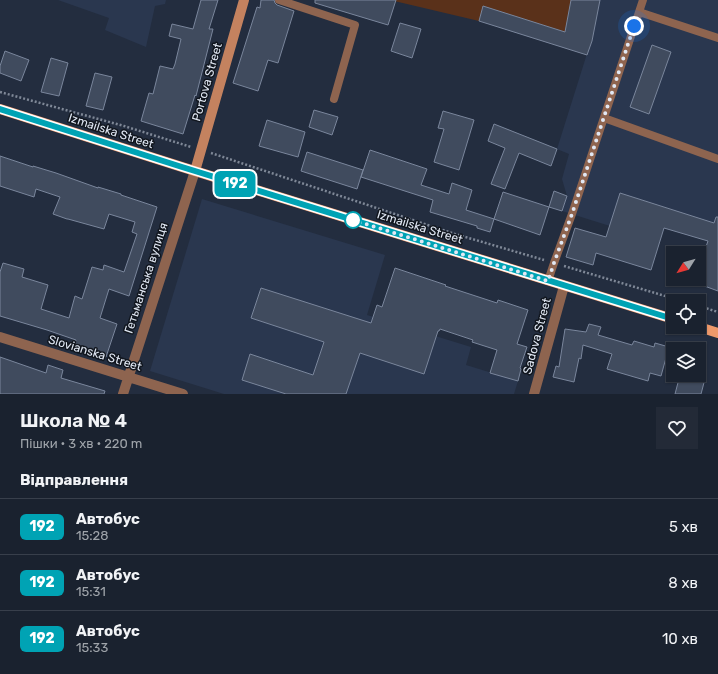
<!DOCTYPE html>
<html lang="uk">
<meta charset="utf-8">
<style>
body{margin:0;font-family:Rubik,sans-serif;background:#232a37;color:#f1f3f6;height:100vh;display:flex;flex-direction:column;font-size:15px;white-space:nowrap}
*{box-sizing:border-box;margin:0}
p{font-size:13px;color:#9fa4aa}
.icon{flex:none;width:22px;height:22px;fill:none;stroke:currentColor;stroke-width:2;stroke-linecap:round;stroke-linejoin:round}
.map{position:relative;height:394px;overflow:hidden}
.panel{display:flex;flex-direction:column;background:#1a222f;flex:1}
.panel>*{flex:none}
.badge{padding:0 8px;border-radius:6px;font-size:14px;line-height:26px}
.needle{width:26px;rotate:233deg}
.controls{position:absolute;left:666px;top:246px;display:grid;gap:8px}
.controls a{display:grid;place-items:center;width:40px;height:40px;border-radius:0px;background:#1a222f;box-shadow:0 1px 3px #0004,0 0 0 1px #383f4b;font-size:20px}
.you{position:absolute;width:20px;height:20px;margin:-10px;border:3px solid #fff;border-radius:50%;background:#1a73e8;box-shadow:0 0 0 6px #1a73e833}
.map>.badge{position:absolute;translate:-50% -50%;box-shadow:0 0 0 2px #fff}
h2{padding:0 20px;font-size:15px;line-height:36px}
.round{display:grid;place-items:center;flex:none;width:42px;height:42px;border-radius:0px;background:#232a37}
.summary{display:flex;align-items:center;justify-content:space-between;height:68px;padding:0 20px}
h1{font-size:19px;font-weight:600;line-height:30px}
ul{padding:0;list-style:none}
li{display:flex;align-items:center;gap:12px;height:56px;padding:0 20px;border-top:1px solid #383f4b}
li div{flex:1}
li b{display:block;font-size:15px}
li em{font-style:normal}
li .badge{min-width:44px;font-weight:700;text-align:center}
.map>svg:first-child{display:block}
.built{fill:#2a374f}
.green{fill:#5a311a}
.building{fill:#404b5e;stroke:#7a869c}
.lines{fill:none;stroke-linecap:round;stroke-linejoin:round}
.path{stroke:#7f8897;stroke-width:2.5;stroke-dasharray:2 2;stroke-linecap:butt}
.lane{stroke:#8e644f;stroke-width:8}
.street{stroke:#8e644f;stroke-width:10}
.secondary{stroke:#c4825f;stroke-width:10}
.primary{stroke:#ee996b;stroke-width:10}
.line-casing{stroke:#fff;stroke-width:9}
.line{stroke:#00a3b4;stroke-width:6}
.walk{stroke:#e1e8f4;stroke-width:4;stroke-dasharray:0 7.2}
.stop-dot{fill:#fff;stroke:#00a3b4;stroke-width:2}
.labels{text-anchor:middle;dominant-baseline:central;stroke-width:3;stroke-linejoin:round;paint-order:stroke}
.street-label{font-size:12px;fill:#e1e8f4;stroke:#11161e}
</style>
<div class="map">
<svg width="718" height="394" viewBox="0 0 718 394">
<rect width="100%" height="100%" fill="#232d3f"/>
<path class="built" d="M 58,0 L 166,0 L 165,4 L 155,6 L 146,47 L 105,30 L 109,18 Z
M 571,0 L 718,0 L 718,224 L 620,193 L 610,226 L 562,211 L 567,196 L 562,179 L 569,154 L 557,149 L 591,41 L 565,32 Z
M 202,199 L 385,255 L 367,315 L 471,347 L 466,365 L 518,381 L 514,394 L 224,394 L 150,371 Z"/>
<path class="green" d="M 390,0 L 571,0 L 565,32 L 483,7 L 479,21 Z"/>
<path class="building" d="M 201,0 L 218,0 L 209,29 L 213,29 L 196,96 L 195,95 L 183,134 L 141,121 L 149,93 L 153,94 L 160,66 L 173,69 L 175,64 L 181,39 L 169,36 L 172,24 L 193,29 Z
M 261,0 L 274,0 L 275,3 L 277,5 L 294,11 L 278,63 L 268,60 L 258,91 L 233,83 L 257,7 L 260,8 Z
M 315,0 L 396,0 L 388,25 L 315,3 Z
M 571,0 L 600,0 L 592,41 L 587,55 L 479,21 L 483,6 L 565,32 Z
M 400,23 L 421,29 L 412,58 L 391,51 Z
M 652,45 L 671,52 L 649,114 L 630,107 Z
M 5,51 L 29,60 L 21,81 L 0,73 L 0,66 Z
M 51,58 L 68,63 L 59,96 L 41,92 Z
M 95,73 L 112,77 L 103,110 L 86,106 Z
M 314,110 L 338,117 L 332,135 L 309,127 Z
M 443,111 L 474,120 L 459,170 L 434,162 L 444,129 L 438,128 Z
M 267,120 L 305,132 L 298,157 L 259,146 Z
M 494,124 L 557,149 L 551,166 L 519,153 L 505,189 L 491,184 L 505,148 L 488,141 Z
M 370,150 L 427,169 L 421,185 L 449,194 L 452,183 L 472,190 L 466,210 L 494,219 L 490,232 L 477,228 L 477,226 L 430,212 L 433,200 L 361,177 Z
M 307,152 L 363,170 L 357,189 L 301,171 Z
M 0,156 L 33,167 L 33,166 L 56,173 L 98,188 L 98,187 L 121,194 L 121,195 L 157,207 L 129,296 L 109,289 L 100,318 L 117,324 L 106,357 L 74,346 L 76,340 L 47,330 L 0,316 L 0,272 L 3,263 L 24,269 L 22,277 L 48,285 L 41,309 L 69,318 L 75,296 L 82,299 L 92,267 L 103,270 L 104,265 L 124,272 L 137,234 L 132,232 L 135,222 L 109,214 L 104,229 L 68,219 L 67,219 L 53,214 L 60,197 L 36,189 L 34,197 L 0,186 Z
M 554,191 L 567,196 L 562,211 L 549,207 Z
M 503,192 L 549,207 L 540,235 L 494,219 Z
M 620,193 L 714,223 L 716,217 L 718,217 L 718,291 L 699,284 L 699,266 L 708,241 L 664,228 L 651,270 L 596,253 L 593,265 L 566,257 L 575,228 L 606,237 Z
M 395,268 L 446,285 L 445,286 L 497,303 L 498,300 L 528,310 L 517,344 L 527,347 L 520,368 L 521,369 L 518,381 L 490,373 L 497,350 L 472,342 L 473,340 L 440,329 L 439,331 L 438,331 L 424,374 L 360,353 L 346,394 L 286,394 L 242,380 L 250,354 L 313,375 L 324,342 L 251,318 L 261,288 L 371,323 L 377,305 L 382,307 Z
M 589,324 L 601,327 L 598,335 L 632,345 L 634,341 L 654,347 L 655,343 L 669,347 L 661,376 L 650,373 L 648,381 L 607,369 L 612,354 L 583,345 L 581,359 L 579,358 L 574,382 L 553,377 L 556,366 L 559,367 L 565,329 L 586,332 Z
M 0,357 L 46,373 L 48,365 L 63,370 L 61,378 L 105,391 L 104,394 L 0,394 Z
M 680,375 L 706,375 L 701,394 L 675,394 Z"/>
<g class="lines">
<path class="path" d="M 0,92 L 124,126 L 191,147
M 211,153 L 455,234 L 544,260
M 564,266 L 682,301
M 699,306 L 718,312"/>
<path class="lane" d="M 279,0 L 355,25 L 334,99
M 639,12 L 718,38
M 604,118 L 718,159
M 548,281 L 554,263 L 572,214 L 643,0"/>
<path class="street" d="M 0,337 L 183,394
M 123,394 L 195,171
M 534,394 L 564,286"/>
<path class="secondary" d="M 195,171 L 244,0"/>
<path class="primary" d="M 0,109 L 182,167 L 673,319
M 699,327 L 718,333"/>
</g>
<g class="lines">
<g class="line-casing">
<path id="line" d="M 0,109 L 182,167 L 673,319"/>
</g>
<use href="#line" class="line"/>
<path class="walk" d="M 353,220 L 548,281 L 554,263 L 572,214 L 634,26"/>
</g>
<circle class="stop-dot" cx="353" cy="220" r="8"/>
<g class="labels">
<g class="street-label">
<text transform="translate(207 82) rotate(-74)">Portova Street</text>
<text transform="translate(111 131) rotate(18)">Izmailska Street</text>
<text transform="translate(420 227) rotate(17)">Izmailska Street</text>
<text transform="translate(146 278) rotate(-72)">Гетьманська вулиця</text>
<text transform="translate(537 336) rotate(-75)">Sadova Street</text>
<text transform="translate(95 353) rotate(17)">Slovianska Street</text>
</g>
</g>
</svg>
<div class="controls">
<a><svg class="needle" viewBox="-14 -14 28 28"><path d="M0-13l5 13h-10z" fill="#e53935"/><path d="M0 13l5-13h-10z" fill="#9fa4aa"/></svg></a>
<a><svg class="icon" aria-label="locate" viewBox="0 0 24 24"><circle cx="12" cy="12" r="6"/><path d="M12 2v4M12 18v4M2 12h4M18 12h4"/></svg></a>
<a><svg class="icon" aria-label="layers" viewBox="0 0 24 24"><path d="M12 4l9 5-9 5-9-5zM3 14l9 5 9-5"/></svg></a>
</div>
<div class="you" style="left:634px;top:26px"></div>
<b class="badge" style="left:235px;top:184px;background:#00a3b4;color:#fff">192</b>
</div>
<section class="panel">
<div class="summary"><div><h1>Школа № 4</h1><p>Пішки · 3 хв · 220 m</p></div><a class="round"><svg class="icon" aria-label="heart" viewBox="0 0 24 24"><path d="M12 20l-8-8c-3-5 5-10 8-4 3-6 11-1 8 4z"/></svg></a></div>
<h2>Відправлення</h2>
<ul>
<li><span class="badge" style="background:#00a3b4;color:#fff">192</span><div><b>Автобус</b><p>15:28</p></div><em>5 хв</em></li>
<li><span class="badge" style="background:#00a3b4;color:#fff">192</span><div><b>Автобус</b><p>15:31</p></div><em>8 хв</em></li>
<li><span class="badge" style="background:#00a3b4;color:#fff">192</span><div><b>Автобус</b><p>15:33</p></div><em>10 хв</em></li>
</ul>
</section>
